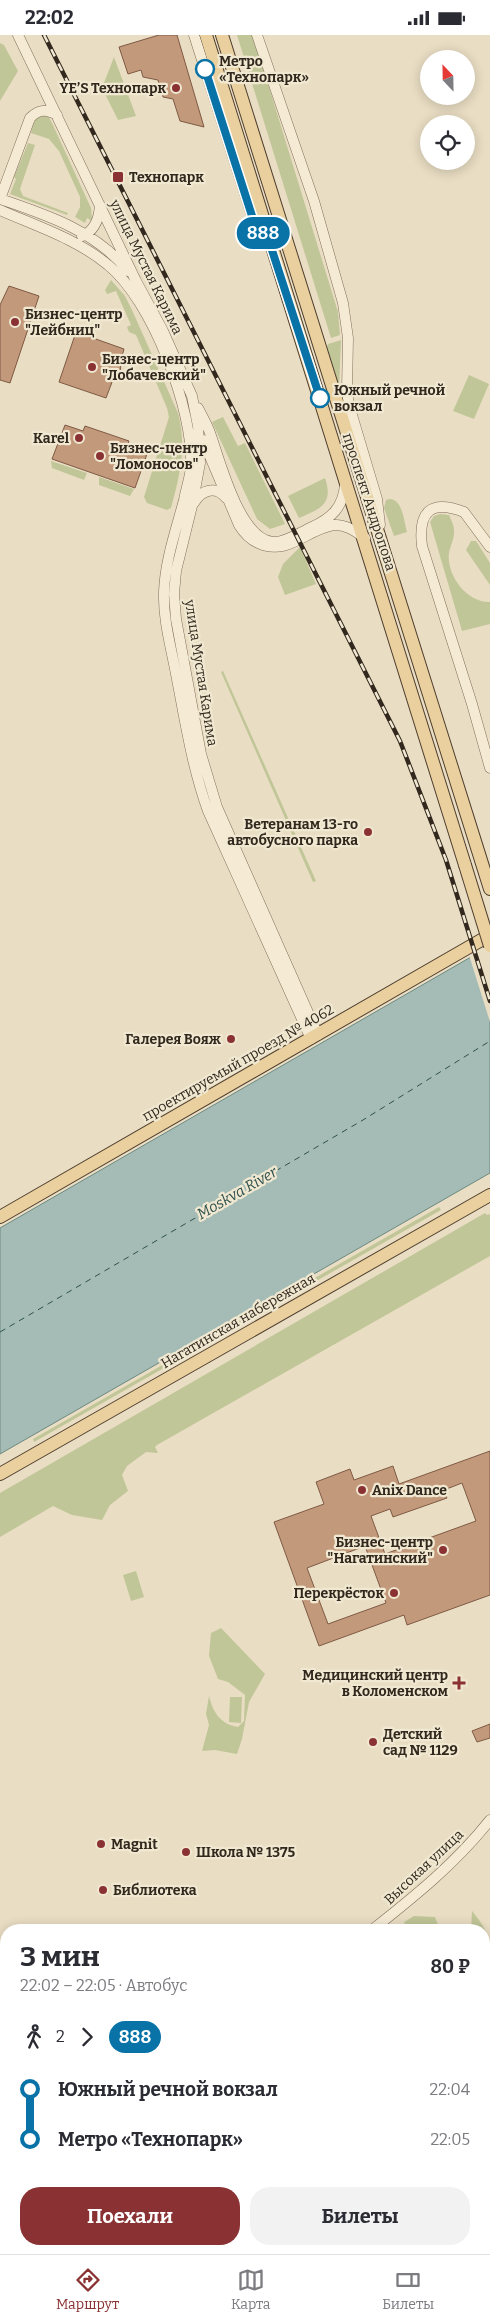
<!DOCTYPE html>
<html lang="ru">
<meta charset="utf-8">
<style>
body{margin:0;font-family:Bitter,serif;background:#f2f2f3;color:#2b2b33;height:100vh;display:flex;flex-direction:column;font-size:19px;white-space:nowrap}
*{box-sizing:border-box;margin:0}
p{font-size:16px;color:#7c7c81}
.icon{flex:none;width:28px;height:28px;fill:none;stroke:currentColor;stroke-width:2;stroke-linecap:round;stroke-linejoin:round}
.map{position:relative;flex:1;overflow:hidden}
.details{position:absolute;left:0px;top:1889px;width:490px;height:331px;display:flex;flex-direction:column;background:#fff;border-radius:20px 20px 0 0;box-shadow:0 2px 12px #0003}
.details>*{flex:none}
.badge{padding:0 10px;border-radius:16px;font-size:18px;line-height:32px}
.needle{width:32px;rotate:338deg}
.tools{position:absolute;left:420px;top:15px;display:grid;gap:10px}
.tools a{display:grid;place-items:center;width:55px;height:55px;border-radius:50%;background:#fff;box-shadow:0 2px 12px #0003;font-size:25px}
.map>.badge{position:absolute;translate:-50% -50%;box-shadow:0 0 0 2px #fff}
.legs{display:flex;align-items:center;gap:8px;height:55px;padding:0 20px;font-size:16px}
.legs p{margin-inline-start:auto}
.headline{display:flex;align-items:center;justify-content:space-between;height:85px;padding:0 20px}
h1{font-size:28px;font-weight:700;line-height:38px}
.button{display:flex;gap:10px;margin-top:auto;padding:10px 20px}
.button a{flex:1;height:58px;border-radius:20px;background:#8a3233;color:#fff;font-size:20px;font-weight:700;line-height:58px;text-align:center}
.button a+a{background:#f2f2f3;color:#2b2b33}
ul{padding:0 20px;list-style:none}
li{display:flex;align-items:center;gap:18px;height:50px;font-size:19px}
li i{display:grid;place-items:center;width:8px;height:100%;margin:0 6px;background:currentColor}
li i::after{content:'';width:12px;height:12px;margin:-6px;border:4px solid;border-radius:50%;background:#fff}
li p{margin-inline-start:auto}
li:first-child i{background:linear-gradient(#0000 50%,currentColor 0)}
li:last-child i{background:linear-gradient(currentColor 50%,#0000 0)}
.status{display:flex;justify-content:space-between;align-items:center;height:35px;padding:0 25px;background:#fff;direction:ltr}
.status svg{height:14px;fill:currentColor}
.menu{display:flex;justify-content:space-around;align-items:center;height:70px;border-top:1px solid #e1e1e2;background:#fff;font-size:14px;color:#7c7c81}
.menu a{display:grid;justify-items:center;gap:2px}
.menu .on{color:#8a3233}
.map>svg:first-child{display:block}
.green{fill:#c1c698}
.water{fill:#a4bcb5;stroke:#6c8981}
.pier{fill:#e9ddc3}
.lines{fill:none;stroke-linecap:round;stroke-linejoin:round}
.ferry{stroke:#2f514e;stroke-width:1;stroke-dasharray:6 5;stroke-linecap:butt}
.building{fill:#c3997c;stroke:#7e5a44;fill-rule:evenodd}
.minor-casing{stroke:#816f5b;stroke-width:11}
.major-casing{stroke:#4f3e2f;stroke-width:14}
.minor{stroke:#f5ebd5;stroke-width:10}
.major{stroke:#e9d09e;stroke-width:12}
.rail-casing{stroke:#32281e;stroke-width:4.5}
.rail{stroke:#f1e8d1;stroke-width:2.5;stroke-dasharray:8;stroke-linecap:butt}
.major-bridge-casing{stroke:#4f3e2f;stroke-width:14;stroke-linecap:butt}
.major-bridge{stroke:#e9d09e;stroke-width:12}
.line-1-casing{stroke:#fff;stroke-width:11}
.line-1{stroke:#0973a7;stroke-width:8}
.stop-1-dot{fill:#fff;stroke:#0973a7;stroke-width:2.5}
.poi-dot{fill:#8a3233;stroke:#f1e8d1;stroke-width:2}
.labels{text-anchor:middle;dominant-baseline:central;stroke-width:4.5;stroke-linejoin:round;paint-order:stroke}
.stop-label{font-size:14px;font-weight:bold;fill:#32281e;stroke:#f1e8d1;text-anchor:start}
.poi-label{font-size:14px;font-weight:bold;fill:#32281e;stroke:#f1e8d1;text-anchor:start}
.street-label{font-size:14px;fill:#32281e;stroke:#f1e8d1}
.water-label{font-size:15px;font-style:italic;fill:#2f514e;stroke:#f1e8d1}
</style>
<div class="status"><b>22:02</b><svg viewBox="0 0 49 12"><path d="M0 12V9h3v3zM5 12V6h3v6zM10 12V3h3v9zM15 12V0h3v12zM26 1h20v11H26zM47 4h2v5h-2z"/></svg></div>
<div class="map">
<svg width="490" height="2219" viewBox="0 0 490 2219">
<rect width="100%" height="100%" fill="#e9ddc3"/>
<path class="green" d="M 237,0 L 253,0 L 338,277 L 340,300 L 331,303 Z
M 0,8 L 4,10 L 18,36 L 0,66 Z
M 114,22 L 136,81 L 118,85 L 102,53 Z
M 42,80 L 48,81 L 52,88 L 91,173 L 92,186 L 87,183 L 85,188 L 75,182 L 80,172 L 80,162 L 59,116 L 49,104 L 31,98 L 34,86 Z
M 28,108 L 35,110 L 20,154 L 23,161 L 68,178 L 67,180 L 10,159 L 16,144 L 14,142 Z
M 111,245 L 125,261 L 132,275 L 178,378 C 187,411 180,440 171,473 L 167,475 L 147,468 L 144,462 L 169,382 L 167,373 L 136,300 L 129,297 L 127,292 L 131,290 L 116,256 L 107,259 L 105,255 Z
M 341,305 L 339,354 L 327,312 L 328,309 Z
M 469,340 L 489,349 L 474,384 L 453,376 Z
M 223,382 L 238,411 L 245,408 L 285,489 L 270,494 L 257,484 L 212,387 Z
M 51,426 L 87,438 L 84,445 L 52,433 Z
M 99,442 L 134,454 L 130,461 L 99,450 Z
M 325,443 C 334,469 320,474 299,483 L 288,461 Z
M 390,464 C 403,465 404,487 407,497 L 394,501 L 384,473 L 386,465 Z
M 440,479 L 449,480 C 451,485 454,490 454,495 C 455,503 450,511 449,518 C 446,540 467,568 490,567 L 490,589 L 462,596 L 430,487 L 434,481 Z
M 471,506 L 476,506 L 490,528 L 490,550 L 466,515 Z
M 300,512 L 316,549 L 285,560 L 278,542 L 283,529 Z
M 223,636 L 316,846 L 313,847 L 221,637 Z
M 439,1172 L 441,1175 L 34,1407 L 33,1404 Z
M 485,1178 L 487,1180 L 490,1179 L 490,1221 L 157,1410 L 155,1412 L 158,1418 L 146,1417 L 127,1431 L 122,1440 L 128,1456 L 110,1470 L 102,1485 L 72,1480 L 53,1471 L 0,1502 L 0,1458 Z
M 136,1536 L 144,1562 L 131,1566 L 123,1540 Z
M 221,1593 L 265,1639 L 249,1667 L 242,1704 L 237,1719 L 215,1715 L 202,1716 L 209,1690 L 206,1679 L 209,1661 C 213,1677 220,1689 238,1692 L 244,1686 L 245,1660 L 228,1647 L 218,1644 L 209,1621 L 211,1598 Z
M 230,1662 L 242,1662 L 241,1688 L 229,1687 Z
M 472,1876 C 490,1898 490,1904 490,1932 L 484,1925 L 484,1895 L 471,1894 Z
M 414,1881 L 435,1882 L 440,1895 L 407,1895 L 404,1887 Z"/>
<path class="water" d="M 490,911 L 490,1138 L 0,1419 L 0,1193 Z"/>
<path class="pier" d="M 490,908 L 490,987 L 469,920 Z"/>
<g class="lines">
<path class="ferry" d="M 0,1297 L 363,1085 L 490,1006"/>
</g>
<path class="building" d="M 159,0 L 177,0 L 204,92 L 180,86 L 173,64 L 163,62 L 158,45 L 143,42 L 141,35 L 128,39 L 119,12 Z
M 9,251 L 39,261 L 10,348 L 0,345 L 0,270 Z
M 76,297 L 124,314 L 121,325 L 120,345 L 114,342 L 106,363 L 59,347 Z
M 65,390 L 83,396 L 85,391 L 129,406 L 127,411 L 147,419 L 135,453 L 52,424 Z
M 490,1416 L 490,1560 L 407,1590 L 404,1580 L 319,1611 L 274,1487 L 324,1469 L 316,1447 L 350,1434 L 354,1445 L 393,1431 L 399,1449 ZM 462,1448 L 476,1486 L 385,1519 L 371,1481 L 390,1474 L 393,1482 L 447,1463 L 444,1455 ZM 365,1511 L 386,1568 L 328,1589 L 307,1533 Z
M 490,1689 L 490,1703 L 477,1707 L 472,1696 Z
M 490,2002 L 490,2024 L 484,2026 L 484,2003 Z"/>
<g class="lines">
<g class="minor-casing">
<path id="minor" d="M 18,0 L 136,246 L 163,296 L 192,361 L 198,391 L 200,428 L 192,471 L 176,536 L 174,559 L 176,584 L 201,719 L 217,772 L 318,1000
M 194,0 L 253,184 L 266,203
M 257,0 L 314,166 L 343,268 L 348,303 L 347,356 L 349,370 L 377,464 L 380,490
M 0,164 C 47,180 96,196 128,236
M 0,164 L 30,83 C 39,74 46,74 57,80
M 0,175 C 36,191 77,204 108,230 C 152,265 194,376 191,432 C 190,443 186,454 184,465 C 176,495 165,526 164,557 C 163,585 171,612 176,639 C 185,685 192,732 208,776 L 311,1004
M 82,201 C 95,196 99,184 100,170
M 198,373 C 202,381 207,389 210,398 C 220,425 239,504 273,507 C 285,508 301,497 312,492 C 332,483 343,472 345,450
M 203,405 L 239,490 C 244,498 249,504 258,508 C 288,522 306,494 334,490 C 346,489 356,497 365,503
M 194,468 C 201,455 216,450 226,463
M 490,512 L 464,477 C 430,464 418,477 422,511 L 472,669 L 490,733
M 372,1895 C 415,1861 456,1828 490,1785
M 0,2195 L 6,2189"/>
</g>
<g class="major-casing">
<path id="major" d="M 206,0 C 291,277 380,553 465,830
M 222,0 L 490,854
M 0,1182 L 490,900
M 0,1439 L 490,1160"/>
</g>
<use href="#minor" class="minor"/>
<use href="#major" class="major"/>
<g class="rail-casing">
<path id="rail" d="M 44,0 L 400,706 L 446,825 L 490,966"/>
</g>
<use href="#rail" class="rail"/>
<g class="major-bridge-casing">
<path id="major-bridge" d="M 465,830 L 490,911"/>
</g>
<use href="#major-bridge" class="major-bridge"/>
</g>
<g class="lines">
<g class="line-1-casing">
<path id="line-1" d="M 205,34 L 253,184 L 270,209 L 320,363"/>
</g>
<use href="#line-1" class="line-1"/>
</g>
<g class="stop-1-dot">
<circle cx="205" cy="34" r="9"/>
<circle cx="320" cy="363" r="9"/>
</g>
<g class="poi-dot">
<circle cx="176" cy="53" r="5"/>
<rect x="112" y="136" width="12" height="12" rx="2.5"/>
<circle cx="15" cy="287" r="5"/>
<circle cx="92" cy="332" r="5"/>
<circle cx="79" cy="403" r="5"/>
<circle cx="100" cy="421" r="5"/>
<circle cx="368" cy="797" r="5"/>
<circle cx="231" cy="1004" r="5"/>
<circle cx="362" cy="1455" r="5"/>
<circle cx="443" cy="1515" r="5"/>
<circle cx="394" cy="1558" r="5"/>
<path d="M456.5 1640.5h5v5h5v5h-5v5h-5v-5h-5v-5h5z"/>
<circle cx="373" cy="1707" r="5"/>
<circle cx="101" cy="1809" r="5"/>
<circle cx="186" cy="1817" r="5"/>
<circle cx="103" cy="1855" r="5"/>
</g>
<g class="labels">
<g class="stop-label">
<text x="219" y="26">Метро<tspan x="219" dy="16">«Технопарк»</tspan></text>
<text x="334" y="355">Южный речной<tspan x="334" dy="16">вокзал</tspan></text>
</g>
<g class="poi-label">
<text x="166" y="53" text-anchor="end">YE’S Технопарк</text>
<text x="129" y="142">Технопарк</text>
<text x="25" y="279">Бизнес-центр<tspan x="25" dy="16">"Лейбниц"</tspan></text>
<text x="102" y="324">Бизнес-центр<tspan x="102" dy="16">"Лобачевский"</tspan></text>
<text x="69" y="403" text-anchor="end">Karel</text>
<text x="110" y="413">Бизнес-центр<tspan x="110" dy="16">"Ломоносов"</tspan></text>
<text x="358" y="789" text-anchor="end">Ветеранам 13-го<tspan x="358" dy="16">автобусного парка</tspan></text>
<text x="221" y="1004" text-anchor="end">Галерея Вояж</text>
<text x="372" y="1455">Anix Dance</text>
<text x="433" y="1507" text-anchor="end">Бизнес-центр<tspan x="433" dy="16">"Нагатинский"</tspan></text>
<text x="384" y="1558" text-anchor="end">Перекрёсток</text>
<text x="448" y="1640" text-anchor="end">Медицинский центр<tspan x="448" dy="16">в Коломенском</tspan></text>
<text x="383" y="1699">Детский<tspan x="383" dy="16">сад № 1129</tspan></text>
<text x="111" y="1809">Magnit</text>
<text x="196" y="1817">Школа № 1375</text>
<text x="113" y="1855">Библиотека</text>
</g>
<g class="street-label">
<text transform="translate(146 232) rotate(64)">улица Мустая Карима</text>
<text transform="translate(369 467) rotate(72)">проспект Андропова</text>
<text transform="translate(201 638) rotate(81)">улица Мустая Карима</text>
<text transform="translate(238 1028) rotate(-30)">проектируемый проезд № 4062</text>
<text transform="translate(238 1286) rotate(-30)">Нагатинская набережная</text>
<text transform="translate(424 1832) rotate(-43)">Высокая улица</text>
</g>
<g class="water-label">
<text transform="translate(237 1158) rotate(-30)">Moskva River</text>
</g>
</g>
</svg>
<div class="tools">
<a><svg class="needle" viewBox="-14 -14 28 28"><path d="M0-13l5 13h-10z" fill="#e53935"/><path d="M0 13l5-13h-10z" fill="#7c7c81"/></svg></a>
<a><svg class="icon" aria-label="locate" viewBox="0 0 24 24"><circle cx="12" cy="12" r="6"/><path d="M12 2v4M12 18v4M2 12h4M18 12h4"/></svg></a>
</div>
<b class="badge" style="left:263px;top:198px;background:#0973a7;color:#fff">888</b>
<section class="details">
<div class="headline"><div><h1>3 мин</h1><p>22:02 – 22:05 · Автобус</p></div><b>80 ₽</b></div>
<div class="legs"><svg class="icon" aria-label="walk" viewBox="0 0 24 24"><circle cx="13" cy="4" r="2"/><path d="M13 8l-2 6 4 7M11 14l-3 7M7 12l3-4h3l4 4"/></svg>2<svg class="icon" aria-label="forward" viewBox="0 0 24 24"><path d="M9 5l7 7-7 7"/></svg><b class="badge" style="background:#0973a7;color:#fff">888</b></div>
<ul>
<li><i style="color:#0973a7"></i><b>Южный речной вокзал</b><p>22:04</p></li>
<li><i style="color:#0973a7"></i><b>Метро «Технопарк»</b><p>22:05</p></li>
</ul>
<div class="button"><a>Поехали</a><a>Билеты</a></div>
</section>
</div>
<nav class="menu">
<a class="on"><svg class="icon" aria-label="directions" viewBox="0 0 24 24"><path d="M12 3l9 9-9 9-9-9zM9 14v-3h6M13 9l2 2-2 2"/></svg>Маршрут</a>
<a><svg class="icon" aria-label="map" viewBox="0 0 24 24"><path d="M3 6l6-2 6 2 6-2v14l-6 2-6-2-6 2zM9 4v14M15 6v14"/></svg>Карта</a>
<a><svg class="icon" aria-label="tickets" viewBox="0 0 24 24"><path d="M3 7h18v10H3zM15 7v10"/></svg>Билеты</a>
</nav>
